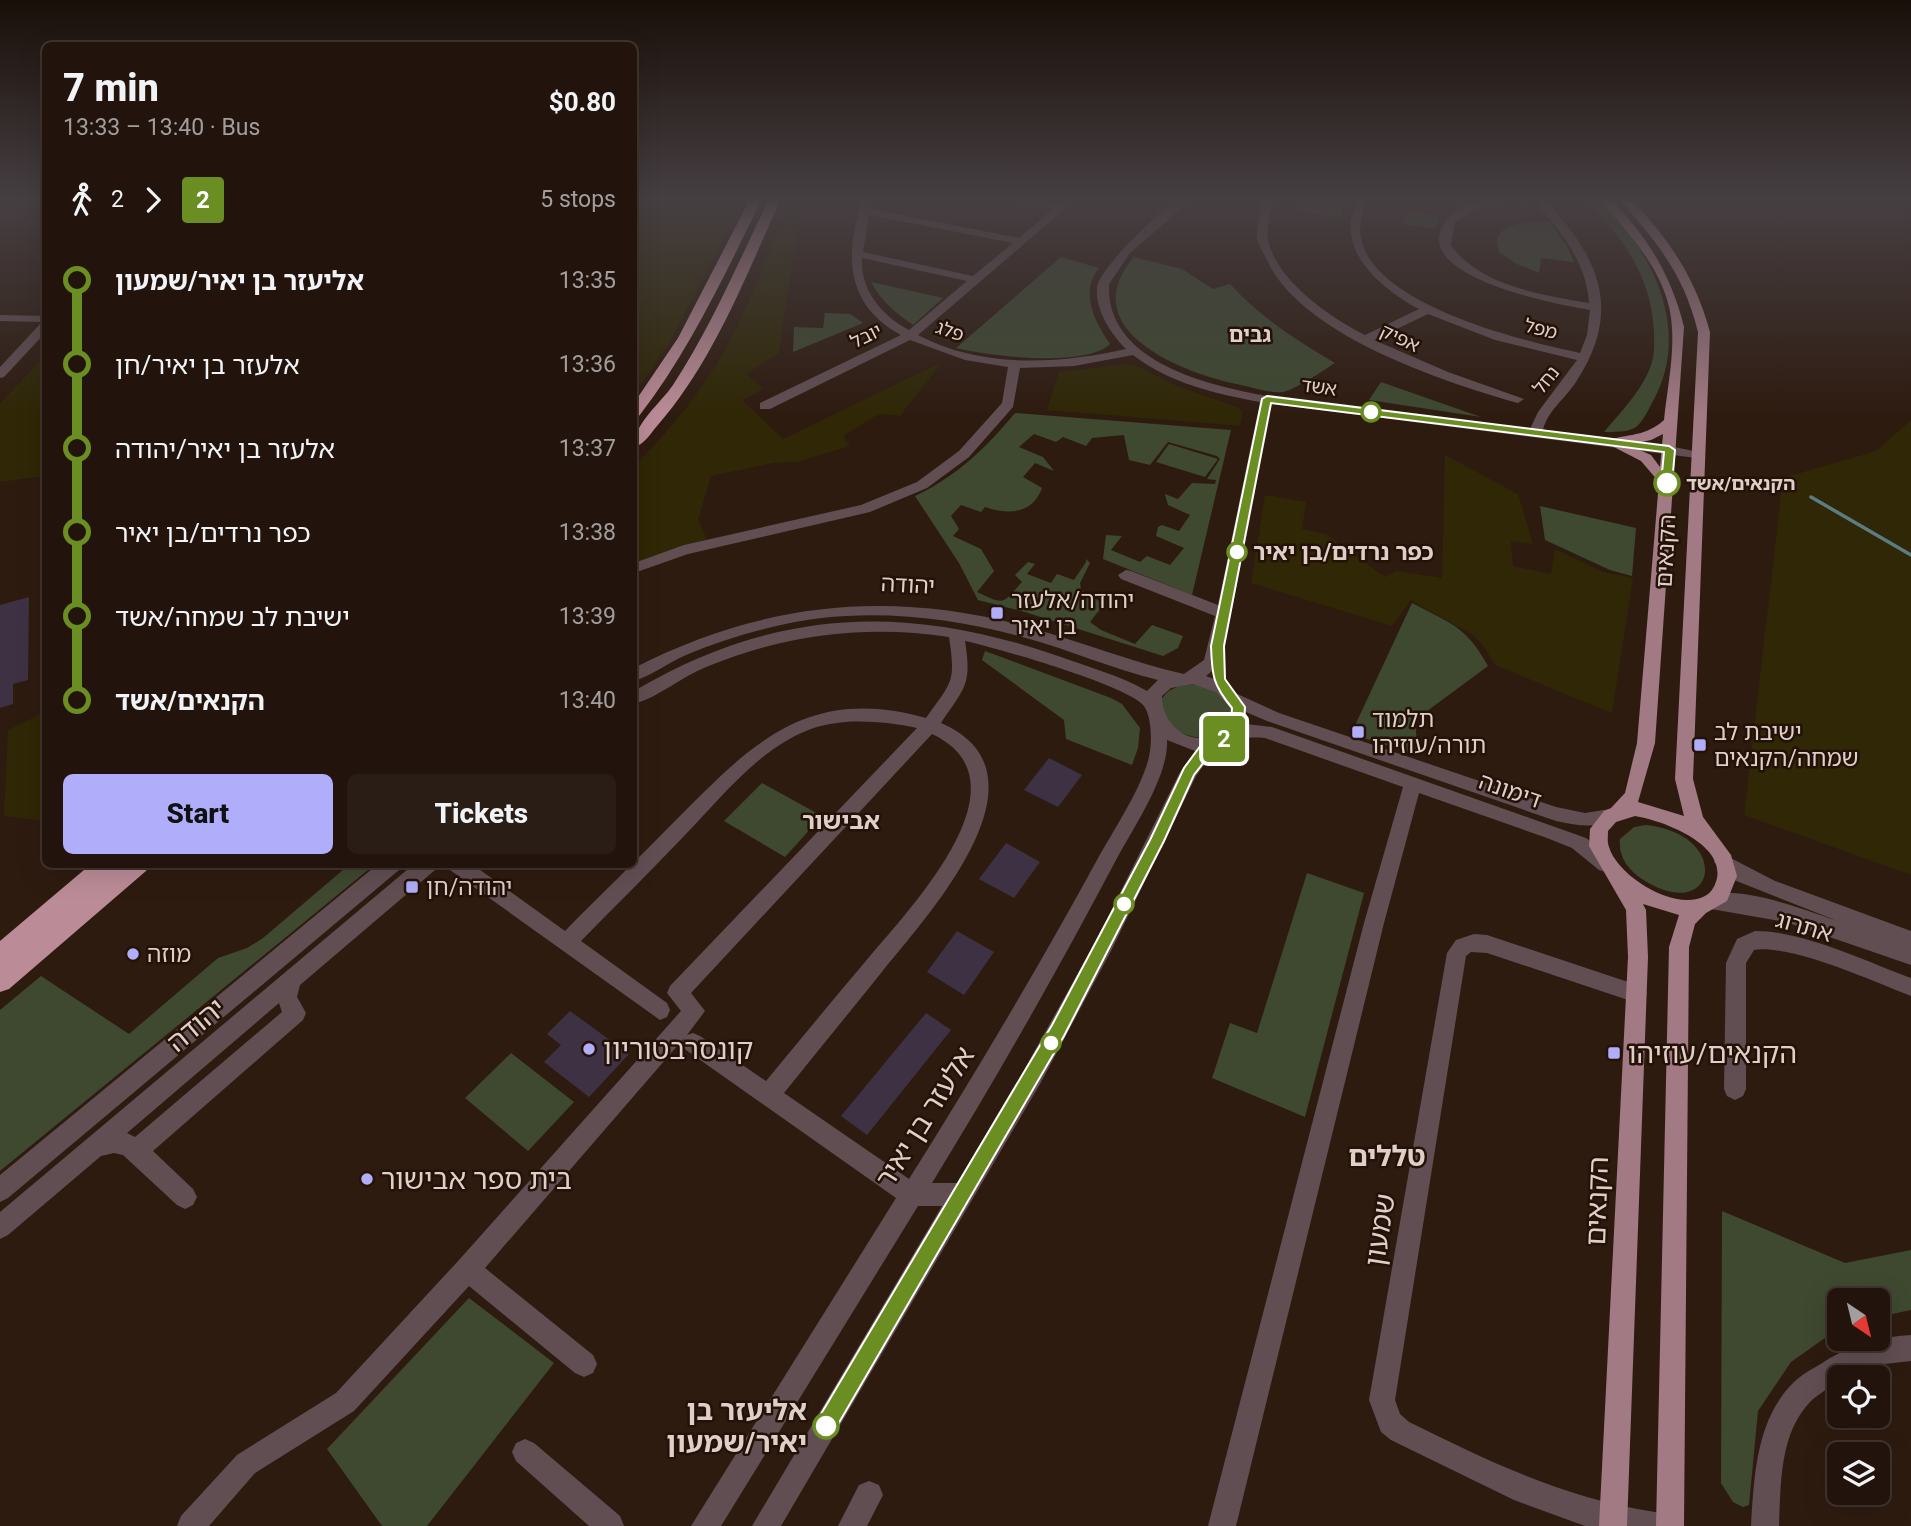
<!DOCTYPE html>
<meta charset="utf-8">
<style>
body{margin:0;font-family:Roboto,"Noto Sans Hebrew",sans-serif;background:#2a1d15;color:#f1f3f6;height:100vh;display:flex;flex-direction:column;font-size:26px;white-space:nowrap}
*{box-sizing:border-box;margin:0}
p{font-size:23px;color:#a29e9d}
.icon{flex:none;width:38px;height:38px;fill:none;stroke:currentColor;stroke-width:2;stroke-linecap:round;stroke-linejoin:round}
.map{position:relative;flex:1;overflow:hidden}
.drawer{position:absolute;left:42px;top:42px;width:595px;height:826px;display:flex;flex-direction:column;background:#22140c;border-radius:10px;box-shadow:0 7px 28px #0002,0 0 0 2px #3f332d}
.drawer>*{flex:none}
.badge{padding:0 14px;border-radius:5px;font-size:24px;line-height:46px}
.needle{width:46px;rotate:145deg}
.buttons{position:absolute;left:1827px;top:1288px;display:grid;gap:14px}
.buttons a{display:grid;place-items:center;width:63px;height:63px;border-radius:10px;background:#22140c;box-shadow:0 7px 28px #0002,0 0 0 2px #3f332d;font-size:35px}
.map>.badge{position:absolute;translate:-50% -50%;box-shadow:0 0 0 4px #fff}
.legs{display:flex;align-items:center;gap:10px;height:77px;padding:0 21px;font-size:23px}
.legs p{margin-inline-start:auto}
.summary{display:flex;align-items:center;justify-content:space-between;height:119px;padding:0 21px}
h1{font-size:38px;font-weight:800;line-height:52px}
.button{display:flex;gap:14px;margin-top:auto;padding:14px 21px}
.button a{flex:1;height:80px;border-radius:10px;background:#b0aefa;color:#111;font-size:28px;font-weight:800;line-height:80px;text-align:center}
.button a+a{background:#2a1d15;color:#f1f3f6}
ul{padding:0 21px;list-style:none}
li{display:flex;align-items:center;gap:24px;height:84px;font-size:26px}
li i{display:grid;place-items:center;width:10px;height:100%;margin:0 9px;background:currentColor}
li i::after{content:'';width:18px;height:18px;margin:-9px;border:5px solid;border-radius:50%;background:#22140c}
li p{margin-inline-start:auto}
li:first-child i{background:linear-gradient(#0000 50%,currentColor 0)}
li:last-child i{background:linear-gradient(currentColor 50%,#0000 0)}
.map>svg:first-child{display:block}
.green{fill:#3e4930}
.sand{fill:#2f2705}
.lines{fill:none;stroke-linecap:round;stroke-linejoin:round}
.stream{stroke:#5a7c82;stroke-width:3.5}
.building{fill:#3e3143}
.minor{fill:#614e52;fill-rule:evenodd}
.major{fill:#a17a83;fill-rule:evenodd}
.highway{fill:#bb8c97;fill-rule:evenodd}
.line-1{fill:#6b8e23;stroke:#fff;stroke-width:2}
.stop-1-dot{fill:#fff;stroke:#6b8e23;stroke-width:3.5}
.poi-dot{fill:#b0aefa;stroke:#241107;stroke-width:2.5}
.labels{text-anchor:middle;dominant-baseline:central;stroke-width:5;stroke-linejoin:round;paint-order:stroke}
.far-street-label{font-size:19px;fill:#ded0c9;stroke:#241107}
.far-stop-label{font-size:19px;font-weight:bold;fill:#ded0c9;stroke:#241107;text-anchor:start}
.far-neighbourhood-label{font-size:21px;font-weight:bold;fill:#ded0c9;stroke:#241107}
.street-label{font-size:23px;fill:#ded0c9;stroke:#241107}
.stop-label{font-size:23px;font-weight:bold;fill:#ded0c9;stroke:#241107;text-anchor:start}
.poi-label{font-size:23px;fill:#ded0c9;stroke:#241107;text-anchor:start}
.neighbourhood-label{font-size:24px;font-weight:bold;fill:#ded0c9;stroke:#241107}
.near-street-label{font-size:28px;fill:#ded0c9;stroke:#241107}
.near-poi-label{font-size:28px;fill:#ded0c9;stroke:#241107;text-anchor:start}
.near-neighbourhood-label{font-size:28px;font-weight:bold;fill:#ded0c9;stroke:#241107}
.near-stop-label{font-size:28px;font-weight:bold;fill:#ded0c9;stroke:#241107;text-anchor:end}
</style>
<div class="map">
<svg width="1911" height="1526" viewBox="0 0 1911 1526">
<rect width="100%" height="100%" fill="#2e1b10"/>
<path class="green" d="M 1301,201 L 1346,204 L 1340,218 L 1295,211 Z
M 1586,201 L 1602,201 C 1653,254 1692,330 1653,401 C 1638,430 1637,432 1604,432 C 1621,412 1643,389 1651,365 C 1655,355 1654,343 1654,333 C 1652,278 1624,238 1586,201 Z
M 1409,210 L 1439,217 L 1435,229 L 1401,224 Z
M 1549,221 L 1567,246 L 1574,262 L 1541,258 L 1539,273 L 1517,264 L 1500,253 C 1485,223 1530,222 1549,221 Z
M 1061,257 L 1099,268 C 1079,292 1095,322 1110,344 C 1085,368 988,356 956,348 Z
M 1134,257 L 1182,269 L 1213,289 L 1230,284 C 1260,317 1297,341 1335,363 C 1322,371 1297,389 1283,392 C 1272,394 1252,387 1241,385 C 1183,374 1072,330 1134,257 Z
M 871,282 L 943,298 L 913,325 C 896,313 881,301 871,282 Z
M 825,313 L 850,314 L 863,323 L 793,352 L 794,327 L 823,328 Z
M 1381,382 L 1481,417 L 1369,400 Z
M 1015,413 L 1231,430 L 1192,595 L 1103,559 L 1106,535 L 1122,536 L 1111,550 L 1140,562 L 1147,556 L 1170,565 L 1184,548 L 1156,536 L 1158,527 L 1162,525 L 1179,531 L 1190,515 L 1168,505 L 1165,494 L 1178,499 L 1192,483 L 1215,484 L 1216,480 L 1207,479 L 1220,459 L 1217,456 L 1168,442 L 1150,465 L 1129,460 L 1124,435 L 1092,438 L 1086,446 L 1063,437 L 1056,442 L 1034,434 L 1019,447 L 1043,457 L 1054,471 L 1035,463 L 1023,477 L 1042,488 C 1033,514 1008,515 985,507 L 981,512 L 961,505 L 951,516 L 959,529 L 953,536 L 981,549 L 994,571 L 977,592 C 1005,605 1001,605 1022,582 L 1015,575 L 1028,562 L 1035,564 L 1027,574 L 1051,583 L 1057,574 L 1074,580 L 1086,562 L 1086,559 L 1090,563 L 1080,583 L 1081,590 L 1104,604 L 1090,622 L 1101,630 L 1135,644 L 1152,625 L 1183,636 L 1178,648 L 1163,656 L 1025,612 L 978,600 L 959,563 L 915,496 C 957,476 986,448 1015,413 Z
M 1169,444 L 1218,459 L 1205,477 L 1156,462 Z
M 1540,506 L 1636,528 L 1632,576 L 1610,570 L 1545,540 Z
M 1412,603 C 1450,623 1466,626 1488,666 L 1415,720 L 1418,755 L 1351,734 Z
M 985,651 L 1111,698 L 1122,704 L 1140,728 L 1138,748 L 1132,765 L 1066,739 L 1064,720 L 982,660 Z
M 1191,684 L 1214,689 L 1230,704 L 1231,722 C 1207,743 1194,741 1168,725 L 1160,702 C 1167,689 1176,686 1191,684 Z
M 762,783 L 822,816 L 785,857 L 724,821 Z
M 1646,825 C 1735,835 1715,927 1642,879 C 1628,870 1618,856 1620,839 L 1634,827 Z
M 350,864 L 374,865 L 0,1171 L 0,1010 L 41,976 L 129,1034 L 218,958 L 247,948 L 263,938 Z
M 1307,873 L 1364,893 L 1305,1117 L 1212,1078 L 1230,1023 L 1257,1033 Z
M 511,1053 L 574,1102 L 528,1151 L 465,1098 Z
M 1722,1211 L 1845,1263 L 1911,1250 L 1911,1310 L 1878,1317 L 1878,1300 L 1839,1300 L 1839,1328 L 1791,1362 L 1758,1411 L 1749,1505 L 1743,1507 L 1733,1502 L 1721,1483 Z
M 469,1298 L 554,1363 L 427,1526 L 382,1526 L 327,1449 Z"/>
<path class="sand" d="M 634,201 L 743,201 L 670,342 L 634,395 Z
M 793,201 L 805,201 L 800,208 L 779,353 L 746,374 L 764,389 L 742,400 L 783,439 L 942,362 L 900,416 L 879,414 L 843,436 L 850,446 L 797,462 L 773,463 L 711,476 L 698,520 L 707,539 L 634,569 L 634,466 C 671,430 707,385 731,338 C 755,294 769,246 793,201 Z
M 45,355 L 45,476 L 0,482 L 0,404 Z
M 1127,364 L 1137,366 L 1177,386 L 1237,407 L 1243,412 L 1240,426 L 1047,410 L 1059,372 Z
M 1911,420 L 1911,875 L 1744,815 L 1783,478 L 1876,451 Z
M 1445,455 L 1518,494 L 1533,544 L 1511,541 L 1513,566 L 1551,574 L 1555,549 L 1603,572 L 1633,578 L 1612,713 L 1495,665 L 1483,645 L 1473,635 L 1411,600 L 1392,626 L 1251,583 L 1265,495 L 1306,502 L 1302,529 L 1326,534 L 1385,577 L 1396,571 L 1442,578 Z
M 45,712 L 45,821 L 4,816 L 8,730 Z"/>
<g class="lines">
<path class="stream" d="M 1811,497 L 1911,555"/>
</g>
<path class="building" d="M 29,597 L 28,680 L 13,684 L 13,704 L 0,708 L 0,605 Z
M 1049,758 L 1082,775 L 1058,807 L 1024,790 Z
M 1006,843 L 1040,862 L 1014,898 L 979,879 Z
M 957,931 L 994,952 L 964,995 L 927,972 Z
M 570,1011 L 629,1054 L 589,1097 L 544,1062 L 561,1045 L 547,1034 Z
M 926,1013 L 951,1030 L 867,1135 L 841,1116 Z"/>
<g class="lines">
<path class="minor" d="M 862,201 L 872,201 L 870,209 L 1019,238 L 1053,209 L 1023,201 L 1059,204 L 1062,201 L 1074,201 L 918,335 C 982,369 1058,364 1126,349 C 1111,334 1095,310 1097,287 C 1099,269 1162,207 1179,201 C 1182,200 1186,201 1190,201 L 1130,253 L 1109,284 C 1104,391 1298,400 1371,409 C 1424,416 1477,422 1530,429 L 1538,412 L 1577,360 L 1495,340 L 1428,314 L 1374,340 L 1448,372 L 1524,399 L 1518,403 L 1514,402 C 1439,380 1299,334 1266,258 C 1263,252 1258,245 1257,238 C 1256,227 1261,212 1263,201 L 1273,201 C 1271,212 1266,228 1268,239 C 1275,280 1331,318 1365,335 L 1419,309 C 1381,289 1332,248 1358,201 L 1368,201 C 1318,294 1523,341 1580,353 L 1587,335 L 1590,310 C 1560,305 1407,277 1445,222 C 1459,201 1487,201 1509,201 L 1475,210 L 1455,222 L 1451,245 C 1479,286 1543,295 1589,303 C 1586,260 1561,233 1535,201 L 1546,201 C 1601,260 1622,311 1576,382 C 1565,399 1548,410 1543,430 L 1669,446 L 1704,453 L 1704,459 L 1272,404 L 1225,646 L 1217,667 L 1206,676 L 1228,684 L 1235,693 L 1279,713 L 1556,807 L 1585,813 L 1610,809 L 1616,811 L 1619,816 L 1616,821 C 1595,828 1578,826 1556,821 L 1267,721 L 1246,712 L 1246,724 L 1272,727 L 1586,838 L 1613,858 L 1615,864 L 1613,870 L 1606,872 L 1599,870 L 1572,848 L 1547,838 L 1419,793 L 1384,923 L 1236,1526 L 1208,1526 L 1364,923 L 1403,787 L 1265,738 C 1228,735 1217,747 1196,776 L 1111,951 L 1040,1084 L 781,1526 L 752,1526 L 942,1206 L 918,1206 L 721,1526 L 691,1526 L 896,1198 L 686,1050 L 682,1043 L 684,1038 L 485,1268 L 593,1355 L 597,1364 L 593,1373 L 584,1377 L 575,1373 L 469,1286 L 354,1411 L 255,1473 L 209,1526 L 177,1526 L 181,1516 L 237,1455 L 336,1393 L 459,1260 L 681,1011 L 667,993 L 670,986 L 917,728 C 882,721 839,717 806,731 C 757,751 721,798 685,835 C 651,871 615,906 581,941 L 667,1003 L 670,1010 L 667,1017 L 660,1020 L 450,870 L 448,864 L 472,864 L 565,931 C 601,894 636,861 671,825 C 749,747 804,684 926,718 C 952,681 956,683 949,637 C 866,624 783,635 706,667 C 681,677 659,697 634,704 L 634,691 C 775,608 905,603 1058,656 C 1088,667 1119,675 1147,691 L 1158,680 C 1113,669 1070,650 1026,638 C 945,615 855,606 772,627 C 743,634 714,643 686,655 C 669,662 653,675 634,681 L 634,668 C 762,602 892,589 1031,628 C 1082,642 1131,662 1184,674 L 1204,660 L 1215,616 L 1121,579 L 1118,575 L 1126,570 L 1131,571 L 1218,605 L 1260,402 C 1216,394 1169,383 1133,355 L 1074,366 L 1020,368 L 1013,407 L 969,457 L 927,488 L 870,512 L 688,554 L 634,573 L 634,563 L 684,545 L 861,505 L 917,482 L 959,451 L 1002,403 L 1008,367 L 965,360 L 910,340 L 770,409 L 760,409 L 760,403 L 901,335 C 846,305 844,256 862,201 ZM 869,215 L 1013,243 L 973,276 L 863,252 ZM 862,258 L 967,281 L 909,330 C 882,316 860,290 862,258 ZM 965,641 C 994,647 1129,686 1144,706 C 1151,716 1152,737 1150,751 C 1146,782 1113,831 1097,860 C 1038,968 975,1074 909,1179 L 784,1093 C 816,1053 849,1013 881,973 C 926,917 1059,774 941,723 C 965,687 972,685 965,641 ZM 1192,684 L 1216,692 L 1230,708 L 1230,723 C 1224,727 1218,734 1211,736 C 1185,745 1161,721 1162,696 L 1171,688 ZM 932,734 C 1035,782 905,913 865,962 C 832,1001 799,1041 766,1081 L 700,1036 L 693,1033 L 687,1035 L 705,1011 L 691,993 ZM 1167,740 L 1195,751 L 1180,772 L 1097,939 L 1024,1070 L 957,1183 L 932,1183 C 997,1077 1058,970 1116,860 C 1133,828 1169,776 1167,740 Z
M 0,315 L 46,316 L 46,332 L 4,377 L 0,378 L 0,367 L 42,322 L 0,321 Z
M 1723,854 L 1775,881 L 1911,931 L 1911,965 L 1786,922 L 1705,908 L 1702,902 L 1705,896 C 1738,884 1803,909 1835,920 L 1729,878 L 1714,862 L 1716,856 Z
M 378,864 L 401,864 L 399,870 L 8,1198 L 0,1202 L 0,1175 Z
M 414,864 L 437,864 L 435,870 L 300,985 L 297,997 L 306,1013 L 303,1020 L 153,1151 L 193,1189 L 197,1197 L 193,1205 L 185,1209 L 177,1205 L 123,1155 L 114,1153 L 101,1156 L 8,1235 L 0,1239 L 0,1212 ZM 279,1003 L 282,1012 L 135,1137 L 127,1133 Z
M 1755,931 C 1804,931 1865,961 1911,978 L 1911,996 C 1874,982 1792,944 1754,950 L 1746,963 L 1746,1089 L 1743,1096 L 1735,1100 L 1727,1096 L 1724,1089 L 1726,963 L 1737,939 Z
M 1474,934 L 1487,935 L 1637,985 L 1644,987 L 1647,994 L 1644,1001 L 1637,1003 L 1487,953 L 1471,952 L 1466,956 L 1395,1400 L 1400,1414 L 1409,1422 C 1491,1462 1563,1498 1655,1512 L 1665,1516 L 1669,1526 L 1585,1526 L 1514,1500 L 1391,1440 L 1381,1432 L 1369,1400 L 1447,953 L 1456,940 Z
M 1911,1335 L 1911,1361 L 1876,1365 L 1839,1377 L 1839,1381 C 1830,1387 1820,1393 1812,1400 C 1779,1432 1781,1484 1779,1526 L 1751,1526 C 1754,1477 1756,1420 1793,1383 C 1800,1376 1810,1370 1819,1365 C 1847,1346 1878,1337 1911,1335 Z
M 525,1439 L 534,1443 L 620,1516 L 624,1526 L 589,1526 L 516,1461 L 512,1452 L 516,1443 Z
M 869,1481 L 879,1485 L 883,1495 L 867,1526 L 838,1526 L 859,1485 Z"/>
<path class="major" d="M 1601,201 L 1612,201 C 1648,237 1672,277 1684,327 L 1655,743 L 1638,802 L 1684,816 L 1675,779 L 1698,332 C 1684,275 1659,245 1621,201 L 1632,201 C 1670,239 1696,280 1710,332 L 1693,779 L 1703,817 L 1731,855 L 1737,876 L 1727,901 L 1706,913 L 1695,924 L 1689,947 L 1684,1526 L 1656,1526 L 1669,947 L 1679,915 L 1643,904 L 1646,910 L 1648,957 L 1627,1526 L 1599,1526 L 1628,957 L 1626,910 L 1589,846 L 1590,829 L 1604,811 L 1611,808 L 1625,793 L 1637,743 L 1659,482 L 1641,461 L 1606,443 C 1621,432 1642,440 1664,420 C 1667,390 1674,358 1672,328 C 1670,277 1632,237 1601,201 ZM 1663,434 L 1660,467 L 1651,455 L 1628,445 L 1651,440 ZM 1635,816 C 1661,820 1724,843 1717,878 C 1715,886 1712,892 1705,896 C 1676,912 1618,877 1609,847 C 1607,842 1608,836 1608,831 L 1616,822 Z"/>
<path class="highway" d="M 749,201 L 761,201 C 724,276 690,350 639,416 L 634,418 L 634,403 L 678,338 Z
M 768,201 L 780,201 C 745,278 713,362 657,426 C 650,434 644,445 634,447 C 634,423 660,404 673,385 C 711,327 738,263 768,201 Z
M 91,864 L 119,864 L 117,868 L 121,864 L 149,864 L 146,871 L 9,989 L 0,992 L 0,941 Z"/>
</g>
<linearGradient id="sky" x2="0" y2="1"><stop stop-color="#190f09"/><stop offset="0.48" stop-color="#463f42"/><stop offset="1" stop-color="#463f42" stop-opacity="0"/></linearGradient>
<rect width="1911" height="415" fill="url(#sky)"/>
<path class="line-1" d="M 1267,396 L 1669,446 L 1675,450 L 1672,483 L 1667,487 L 1661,483 L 1664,452 L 1271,403 L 1224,646 L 1225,679 L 1245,707 L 1244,725 L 1230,742 L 1211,753 L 1194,775 L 1164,841 L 1064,1036 L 833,1433 L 826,1436 L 818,1433 L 815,1426 L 818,1419 L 1052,1025 L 1150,840 L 1184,768 L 1201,745 L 1221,735 L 1231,724 L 1232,708 C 1213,685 1212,676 1211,646 L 1262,399 Z"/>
<g class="stop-1-dot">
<circle cx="1371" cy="412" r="9"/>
<circle cx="1667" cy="483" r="12"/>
<circle cx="1237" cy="552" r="9"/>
<circle cx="1124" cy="904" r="9"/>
<circle cx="1051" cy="1043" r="9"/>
<circle cx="826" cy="1426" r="12"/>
</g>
<g class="poi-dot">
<rect x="990" y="606" width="14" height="14" rx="3.5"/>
<rect x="1351" y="725" width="14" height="14" rx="3.5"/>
<rect x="1693" y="738" width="14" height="14" rx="3.5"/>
<rect x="405" y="880" width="14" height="14" rx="3.5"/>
<circle cx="133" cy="954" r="7"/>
<circle cx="589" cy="1049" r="7"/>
<rect x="1607" y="1046" width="14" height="14" rx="3.5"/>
<circle cx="367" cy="1179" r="7"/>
</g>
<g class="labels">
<g class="far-street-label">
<text transform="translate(1541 329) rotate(14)">מפל</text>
<text transform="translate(950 331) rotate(19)">פלג</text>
<text transform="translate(866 336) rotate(-26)">יובל</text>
<text transform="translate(1400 338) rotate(25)">אפיק</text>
<text transform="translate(1546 380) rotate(-51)">נחל</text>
<text transform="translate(1319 387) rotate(7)">אשד</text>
</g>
<g class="far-stop-label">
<text x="1686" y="483">הקנאים/אשד</text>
</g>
<g class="far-neighbourhood-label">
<text x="1250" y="335">גבים</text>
</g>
<g class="street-label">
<text transform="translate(1666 551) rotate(-87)">הקנאים</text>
<text transform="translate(908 585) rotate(3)">יהודה</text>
<text transform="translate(1510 791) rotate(19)">דימונה</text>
<text transform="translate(1804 927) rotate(16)">אתרוג</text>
</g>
<g class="stop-label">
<text x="1253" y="552">כפר נרדים/בן יאיר</text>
</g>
<g class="poi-label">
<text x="1011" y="600">יהודה/אלעזר<tspan x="1011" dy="26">בן יאיר</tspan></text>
<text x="1372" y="719">תלמוד<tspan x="1372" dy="26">תורה/עוזיהו</tspan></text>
<text x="1714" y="732">ישיבת לב<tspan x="1714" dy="26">שמחה/הקנאים</tspan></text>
<text x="426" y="887">יהודה/חן</text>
<text x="147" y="954">מוזה</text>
</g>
<g class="neighbourhood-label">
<text x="841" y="821">אבישור</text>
</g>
<g class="near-street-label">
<text transform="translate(196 1025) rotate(-40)">יהודה</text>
<text transform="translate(925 1117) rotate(-58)">אלעזר בן יאיר</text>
<text transform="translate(1597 1201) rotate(-88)">הקנאים</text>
<text transform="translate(1380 1230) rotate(-81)">שמעון</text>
</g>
<g class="near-poi-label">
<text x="603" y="1049">קונסרבטוריון</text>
<text x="1628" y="1053">הקנאים/עוזיהו</text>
<text x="381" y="1179">בית ספר אבישור</text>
</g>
<g class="near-neighbourhood-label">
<text x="1387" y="1156">טללים</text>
</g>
<g class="near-stop-label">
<text x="807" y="1410">אליעזר בן<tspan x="807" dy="32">יאיר/שמעון</tspan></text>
</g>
</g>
</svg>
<div class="buttons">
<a><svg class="needle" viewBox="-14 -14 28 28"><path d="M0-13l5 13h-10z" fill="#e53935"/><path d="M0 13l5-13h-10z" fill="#a29e9d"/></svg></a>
<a><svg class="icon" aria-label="locate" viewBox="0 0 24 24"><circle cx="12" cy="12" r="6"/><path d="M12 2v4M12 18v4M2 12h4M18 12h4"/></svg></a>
<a><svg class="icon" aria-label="layers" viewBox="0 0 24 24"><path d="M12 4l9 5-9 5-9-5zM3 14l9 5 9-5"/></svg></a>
</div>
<b class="badge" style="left:1224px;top:739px;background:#6b8e23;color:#fff">2</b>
<section class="drawer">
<div class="summary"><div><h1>7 min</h1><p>13:33 – 13:40 · Bus</p></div><b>$0.80</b></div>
<div class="legs"><svg class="icon" aria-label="walk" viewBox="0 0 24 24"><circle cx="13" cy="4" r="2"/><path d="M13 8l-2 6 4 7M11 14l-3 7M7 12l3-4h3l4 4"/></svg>2<svg class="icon" aria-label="forward" viewBox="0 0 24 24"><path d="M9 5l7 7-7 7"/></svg><b class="badge" style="background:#6b8e23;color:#fff">2</b><p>5 stops</p></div>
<ul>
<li><i style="color:#6b8e23"></i><b>אליעזר בן יאיר/שמעון</b><p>13:35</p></li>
<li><i style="color:#6b8e23"></i><span>אלעזר בן יאיר/חן</span><p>13:36</p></li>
<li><i style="color:#6b8e23"></i><span>אלעזר בן יאיר/יהודה</span><p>13:37</p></li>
<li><i style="color:#6b8e23"></i><span>כפר נרדים/בן יאיר</span><p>13:38</p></li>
<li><i style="color:#6b8e23"></i><span>ישיבת לב שמחה/אשד</span><p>13:39</p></li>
<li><i style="color:#6b8e23"></i><b>הקנאים/אשד</b><p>13:40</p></li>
</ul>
<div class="button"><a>Start</a><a>Tickets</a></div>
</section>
</div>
